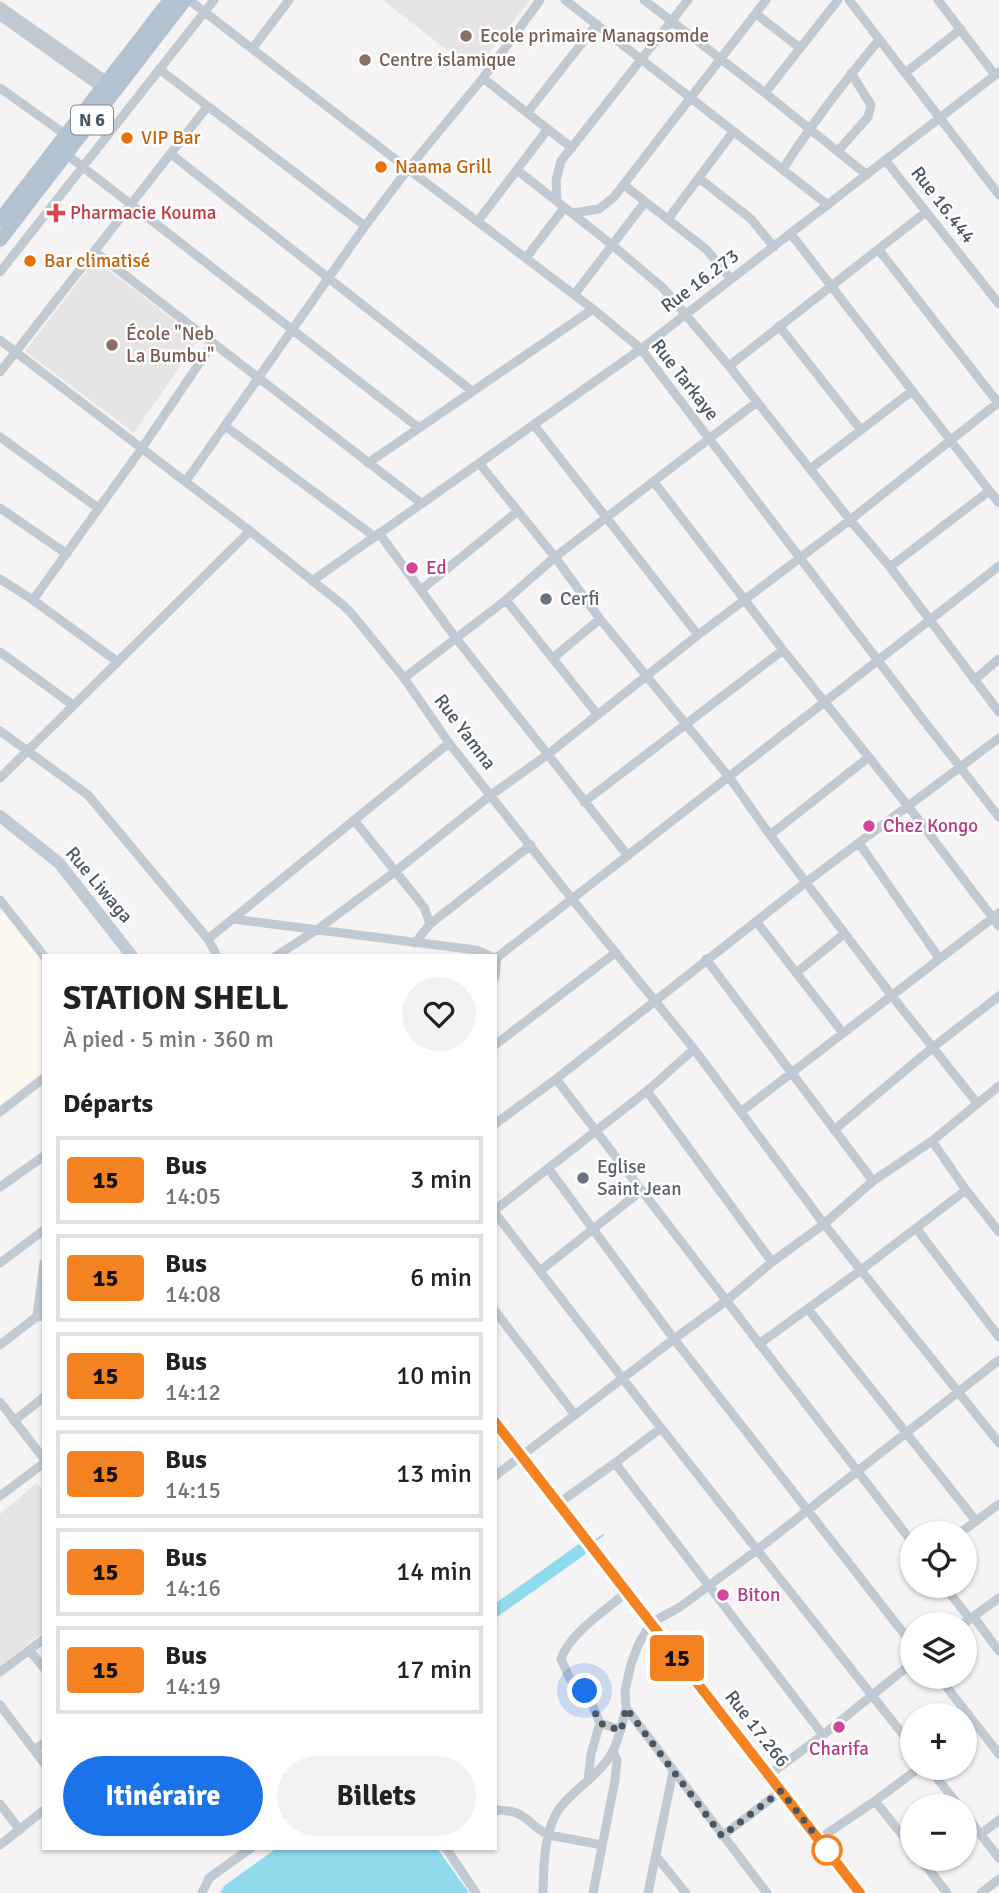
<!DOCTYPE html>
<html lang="fr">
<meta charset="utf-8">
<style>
body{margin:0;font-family:Signika,sans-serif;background:#f2f2f2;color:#222;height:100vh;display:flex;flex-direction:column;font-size:26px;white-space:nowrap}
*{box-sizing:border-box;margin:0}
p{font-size:23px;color:#767676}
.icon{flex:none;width:38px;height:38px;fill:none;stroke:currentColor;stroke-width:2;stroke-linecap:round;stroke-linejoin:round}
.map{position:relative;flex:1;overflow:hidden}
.panel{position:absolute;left:42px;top:954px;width:455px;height:896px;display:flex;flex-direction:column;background:#fff;border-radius:0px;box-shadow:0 2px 5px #0004}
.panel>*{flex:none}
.badge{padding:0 14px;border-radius:5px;font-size:24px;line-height:46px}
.controls{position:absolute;left:900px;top:1521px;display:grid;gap:14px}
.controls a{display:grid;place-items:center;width:77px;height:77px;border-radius:50%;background:#fff;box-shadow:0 2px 5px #0004;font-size:35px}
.you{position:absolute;width:35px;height:35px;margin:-18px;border:5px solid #fff;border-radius:50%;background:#1a73e8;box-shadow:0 0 0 10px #1a73e833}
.map>.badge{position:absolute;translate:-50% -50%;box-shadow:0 0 0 4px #fff}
h2{padding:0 21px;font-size:26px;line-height:63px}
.round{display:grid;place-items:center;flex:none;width:74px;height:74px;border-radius:37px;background:#f2f2f2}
.overview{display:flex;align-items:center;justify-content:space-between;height:119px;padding:0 21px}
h1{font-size:33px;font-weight:800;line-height:52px}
.primary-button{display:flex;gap:14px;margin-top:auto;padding:14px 21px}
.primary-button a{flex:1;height:80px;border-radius:42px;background:#1a73e8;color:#fff;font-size:28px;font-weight:800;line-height:80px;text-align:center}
.primary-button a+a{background:#f2f2f2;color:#222}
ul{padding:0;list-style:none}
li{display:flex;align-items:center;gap:21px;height:88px;margin:0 14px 10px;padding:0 7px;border:4px solid #e0e0e0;border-radius:0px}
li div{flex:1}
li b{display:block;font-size:26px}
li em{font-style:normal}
li .badge{min-width:77px;font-weight:700;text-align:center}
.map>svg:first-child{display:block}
.commercial{fill:#fdf9ef}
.education{fill:#e6e4e5}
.water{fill:#90daee}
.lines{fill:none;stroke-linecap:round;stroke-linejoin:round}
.stream{stroke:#90daee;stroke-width:2}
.river{stroke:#90daee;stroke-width:12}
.minor{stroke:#c1cad2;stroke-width:9}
.secondary{stroke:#c1cbd6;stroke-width:12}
.primary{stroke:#b3c2d1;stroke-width:14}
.line-casing{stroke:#fff;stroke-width:16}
.line{stroke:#f58220;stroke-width:10}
.walk{stroke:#4a5661;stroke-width:7;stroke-dasharray:0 12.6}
.education-dot{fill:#8d6e63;stroke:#fff;stroke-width:2.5}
.food-dot{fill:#e8710a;stroke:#fff;stroke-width:2.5}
.health-dot{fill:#e0444e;stroke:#fff;stroke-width:2.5}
.hotel-dot{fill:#d1479c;stroke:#fff;stroke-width:2.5}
.worship-dot{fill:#6b7280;stroke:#fff;stroke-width:2.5}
.stop-dot{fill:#fff;stroke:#f58220;stroke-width:3.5}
.labels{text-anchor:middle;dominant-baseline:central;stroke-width:5;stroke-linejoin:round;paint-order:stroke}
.shield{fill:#fff;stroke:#808990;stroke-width:2}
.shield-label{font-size:18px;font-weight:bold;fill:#4a5661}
.education-label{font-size:19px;fill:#785e54;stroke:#fff;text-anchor:start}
.food-label{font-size:19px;fill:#c56008;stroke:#fff;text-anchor:start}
.street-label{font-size:19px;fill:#4a5661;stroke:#fff}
.health-label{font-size:19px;fill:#be3a42;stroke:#fff;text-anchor:start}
.hotel-label{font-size:19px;fill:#b23c85;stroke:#fff;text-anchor:start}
.worship-label{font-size:19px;fill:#5b616d;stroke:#fff;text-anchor:start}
</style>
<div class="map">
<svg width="999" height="1893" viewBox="0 0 999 1893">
<rect width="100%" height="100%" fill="#f5f3f3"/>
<path class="commercial" d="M 5,911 L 44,962 L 44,1070 L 0,1104 L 0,916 Z"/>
<path class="education" d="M 382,0 L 530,0 L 475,71 Z
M 95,260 L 199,339 L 134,433 L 25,351 Z
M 37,1483 L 44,1491 L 44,1631 L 0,1667 L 0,1514 Z"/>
<path class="water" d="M 277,1848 L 437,1848 L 469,1893 L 220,1893 L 224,1886 Z"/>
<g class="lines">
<path class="stream" d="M 596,1540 L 603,1535"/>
<path class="river" d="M 495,1611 L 581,1550"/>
<path class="minor" d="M 189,0 L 408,169 L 593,309 L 641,349 L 921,717 L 999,817
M 565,0 L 828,205
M 644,0 L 765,93 L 867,175
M 849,0 L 999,195
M 938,0 L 995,75
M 0,6 L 110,83
M 756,14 L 800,48
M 0,16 L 104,90
M 252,49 L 289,0
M 159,69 L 365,226
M 905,73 L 961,29
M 483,78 L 572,148
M 0,88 L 66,135
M 765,93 L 838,0
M 527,113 L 597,24
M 838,151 L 868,117 L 871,105 L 851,73
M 66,154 L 419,428
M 171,154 L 472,391
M 886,161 L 999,304
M 783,169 C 812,123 844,82 879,40
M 517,170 L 611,244 L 663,288 L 729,366 L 850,520 L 890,567 L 999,712
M 699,178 L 751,219 L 774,247
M 624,185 L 707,250 L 731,279
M 557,202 L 556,180 L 561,161 L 688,0
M 572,213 L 599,209 L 614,197 L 766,0
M 668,219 L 733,132
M 478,221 L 547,130
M 791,234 L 999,503
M 879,250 L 999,404
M 95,252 L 421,503
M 526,258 L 564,208
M 0,272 L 214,0
M 574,295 L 645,202
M 779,326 L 861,430
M 0,340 L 250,531 L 343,605 L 352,614 L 404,678 L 449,743 L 572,899 L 694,1049 L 824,1224 L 999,1443
M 729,366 L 926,212
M 0,372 L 207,107
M 534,425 L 698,635
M 225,426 L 375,537
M 0,437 L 98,508
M 368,463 L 593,309
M 479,463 L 555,557 L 600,619 L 729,777 L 770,835 L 892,996 L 977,1103
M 810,469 L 912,391
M 186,481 L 365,226 L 408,169 L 483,78 L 540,0
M 654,482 L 783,650 L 908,806 L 999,926
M 0,508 L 67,554
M 379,533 L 455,637 L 628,856
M 890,567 L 989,491
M 0,579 L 33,600 L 118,662
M 312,581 L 641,349 L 999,72
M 421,590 L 518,511
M 33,600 L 142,448 L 213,343
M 506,600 L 598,715
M 0,652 L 73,705
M 553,658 L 600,619
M 404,678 L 506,600 L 555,557 L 757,402
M 974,680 L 999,659
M 0,731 L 88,795 L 208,939 L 217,956
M 0,778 L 250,531
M 584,802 L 783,650
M 354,820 L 424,907 L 430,924 L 415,943
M 770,835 L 869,757
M 859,843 L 939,958
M 0,900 L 44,956
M 233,919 L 476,950 L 490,956
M 756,921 L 843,1033
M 430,924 L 531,845
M 208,939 L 449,743
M 276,956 L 318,929 L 396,871 L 491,795 L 547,755 L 698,635 L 850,520 L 999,402
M 495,957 L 497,958 L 495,977
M 495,959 L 999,566
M 706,959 L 873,1181
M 796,973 L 844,934
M 495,1045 L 615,953
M 556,1079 L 912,1542
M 647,1091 L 772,1262
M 742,1111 L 999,913
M 0,1112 L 44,1078
M 495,1124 L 556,1079 L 805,883 L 999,738
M 834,1130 L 932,1048 L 999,996
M 932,1141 L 966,1190 L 999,1232
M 548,1168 L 674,1339 L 912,1644
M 0,1187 L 44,1156
M 495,1210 L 647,1091 L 694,1049
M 495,1213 L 661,1428 L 912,1746
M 916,1228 L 999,1337
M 0,1263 L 44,1230
M 44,1263 L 37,1316 L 44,1317
M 540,1271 L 641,1191
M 808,1309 L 976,1521
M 495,1311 L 575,1415
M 759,1344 L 861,1270 L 966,1190
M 0,1345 L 40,1314
M 0,1402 L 44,1459
M 14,1421 L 44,1397
M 615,1463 L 823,1735
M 495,1476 L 674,1339 L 726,1301 L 772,1262 L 824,1224 L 873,1181 L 932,1141 L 999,1086
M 0,1496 L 44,1463
M 559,1503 L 615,1463 L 661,1428
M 960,1533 L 999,1504
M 944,1586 L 970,1619
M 973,1616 L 999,1651
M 963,1624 L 999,1598
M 29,1650 L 44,1668
M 0,1672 L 44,1639
M 938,1676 L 999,1754
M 0,1705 L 44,1763
M 621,1730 L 600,1723 L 588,1695 L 570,1679 L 561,1659 C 569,1634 607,1609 627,1592
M 34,1750 L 44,1743
M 929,1768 L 959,1806
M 769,1775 L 823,1735 L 912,1663
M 588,1780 L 591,1754 L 600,1723
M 875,1801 L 912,1847
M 0,1804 L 20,1830
M 495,1810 C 503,1811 512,1810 519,1814 C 530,1820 537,1830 549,1835 L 602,1845
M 964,1813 L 999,1858
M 981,1834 L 999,1820
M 722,1836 L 781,1791
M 819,1839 L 875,1801 L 919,1768
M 0,1845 L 44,1810
M 446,1848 L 476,1893
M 656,1856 L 686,1893
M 920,1858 L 947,1893
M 202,1893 L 209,1878 L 251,1848
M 543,1893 C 544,1865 543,1834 559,1809 C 571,1792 592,1780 605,1763 C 618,1747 621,1728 626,1708
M 593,1893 L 615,1780 L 617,1760 L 613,1751
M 648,1893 L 673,1772
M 767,1893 L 626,1708 L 625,1691 L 631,1664 L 639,1643 L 651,1623 L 680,1607 L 757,1550 L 999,1360
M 981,1893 L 999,1879"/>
<path class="secondary" d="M 0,816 L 59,863 L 132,956
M 495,1422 L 860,1893"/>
<path class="primary" d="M 0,220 L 170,0
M 0,240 L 185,0"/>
</g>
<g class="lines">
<g class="line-casing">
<path id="line" d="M 495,1422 L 860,1893"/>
</g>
<use href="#line" class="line"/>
<path class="walk" d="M 585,1691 L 600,1723 L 621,1731 L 626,1708 L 722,1836 L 781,1791 L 827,1850"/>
</g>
<g class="education-dot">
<circle cx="466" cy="36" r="7"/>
<circle cx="365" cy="60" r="7"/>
<circle cx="112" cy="345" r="7"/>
</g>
<g class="food-dot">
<circle cx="127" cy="138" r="7"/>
<circle cx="381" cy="167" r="7"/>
<circle cx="30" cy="261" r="7"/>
</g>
<path class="health-dot" d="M52.5 202.5h7v7h7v7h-7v7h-7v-7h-7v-7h7z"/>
<g class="hotel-dot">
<circle cx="412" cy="568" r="7"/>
<circle cx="869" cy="826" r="7"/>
<circle cx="723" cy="1595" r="7"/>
<circle cx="839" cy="1727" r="7"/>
</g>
<g class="worship-dot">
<circle cx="546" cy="599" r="7"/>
<circle cx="583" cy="1178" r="7"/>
</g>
<circle class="stop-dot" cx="827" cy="1850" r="14"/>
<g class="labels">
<rect class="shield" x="71" y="105.5" width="42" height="29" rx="5"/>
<g class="shield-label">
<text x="92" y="120">N 6</text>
</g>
<g class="education-label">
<text x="480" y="36">Ecole primaire Managsomde</text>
<text x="379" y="60">Centre islamique</text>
<text x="126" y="334">École "Neb<tspan x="126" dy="22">La Bumbu"</tspan></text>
</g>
<g class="food-label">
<text x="141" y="138">VIP Bar</text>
<text x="395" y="167">Naama Grill</text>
<text x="44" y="261">Bar climatisé</text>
</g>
<g class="street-label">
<text transform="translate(943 205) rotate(52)">Rue 16.444</text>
<text transform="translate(700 281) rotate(-37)">Rue 16.273</text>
<text transform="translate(685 380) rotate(52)">Rue Tarkaye</text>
<text transform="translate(465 732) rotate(53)">Rue Yamna</text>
<text transform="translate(99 885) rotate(50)">Rue Liwaga</text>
<text transform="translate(757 1729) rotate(52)">Rue 17.266</text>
</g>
<g class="health-label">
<text x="70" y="213">Pharmacie Kouma</text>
</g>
<g class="hotel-label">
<text x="426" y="568">Ed</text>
<text x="883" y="826">Chez Kongo</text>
<text x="737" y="1595">Biton</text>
<text x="839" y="1749" text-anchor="middle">Charifa</text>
</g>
<g class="worship-label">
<text x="560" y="599">Cerfi</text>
<text x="597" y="1167">Eglise<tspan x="597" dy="22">Saint Jean</tspan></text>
</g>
</g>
</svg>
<div class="controls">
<a><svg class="icon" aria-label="locate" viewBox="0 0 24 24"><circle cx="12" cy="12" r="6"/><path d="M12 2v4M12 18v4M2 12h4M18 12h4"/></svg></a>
<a><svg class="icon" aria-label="layers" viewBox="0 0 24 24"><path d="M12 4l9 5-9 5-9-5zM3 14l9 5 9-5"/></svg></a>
<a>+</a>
<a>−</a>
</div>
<div class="you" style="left:585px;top:1691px"></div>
<b class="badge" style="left:677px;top:1658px;background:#f58220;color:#111">15</b>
<section class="panel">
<div class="overview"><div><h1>STATION SHELL</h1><p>À pied · 5 min · 360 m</p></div><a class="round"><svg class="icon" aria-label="heart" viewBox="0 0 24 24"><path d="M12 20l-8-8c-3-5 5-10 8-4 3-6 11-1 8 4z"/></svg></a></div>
<h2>Départs</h2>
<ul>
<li><span class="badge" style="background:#f58220;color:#111">15</span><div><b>Bus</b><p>14:05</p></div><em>3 min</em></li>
<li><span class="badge" style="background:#f58220;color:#111">15</span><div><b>Bus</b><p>14:08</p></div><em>6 min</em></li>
<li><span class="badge" style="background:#f58220;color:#111">15</span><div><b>Bus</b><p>14:12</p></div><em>10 min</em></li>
<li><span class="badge" style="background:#f58220;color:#111">15</span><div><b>Bus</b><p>14:15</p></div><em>13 min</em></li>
<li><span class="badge" style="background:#f58220;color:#111">15</span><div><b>Bus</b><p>14:16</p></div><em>14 min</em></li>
<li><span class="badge" style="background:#f58220;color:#111">15</span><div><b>Bus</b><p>14:19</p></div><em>17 min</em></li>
</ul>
<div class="primary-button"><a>Itinéraire</a><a>Billets</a></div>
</section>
</div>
